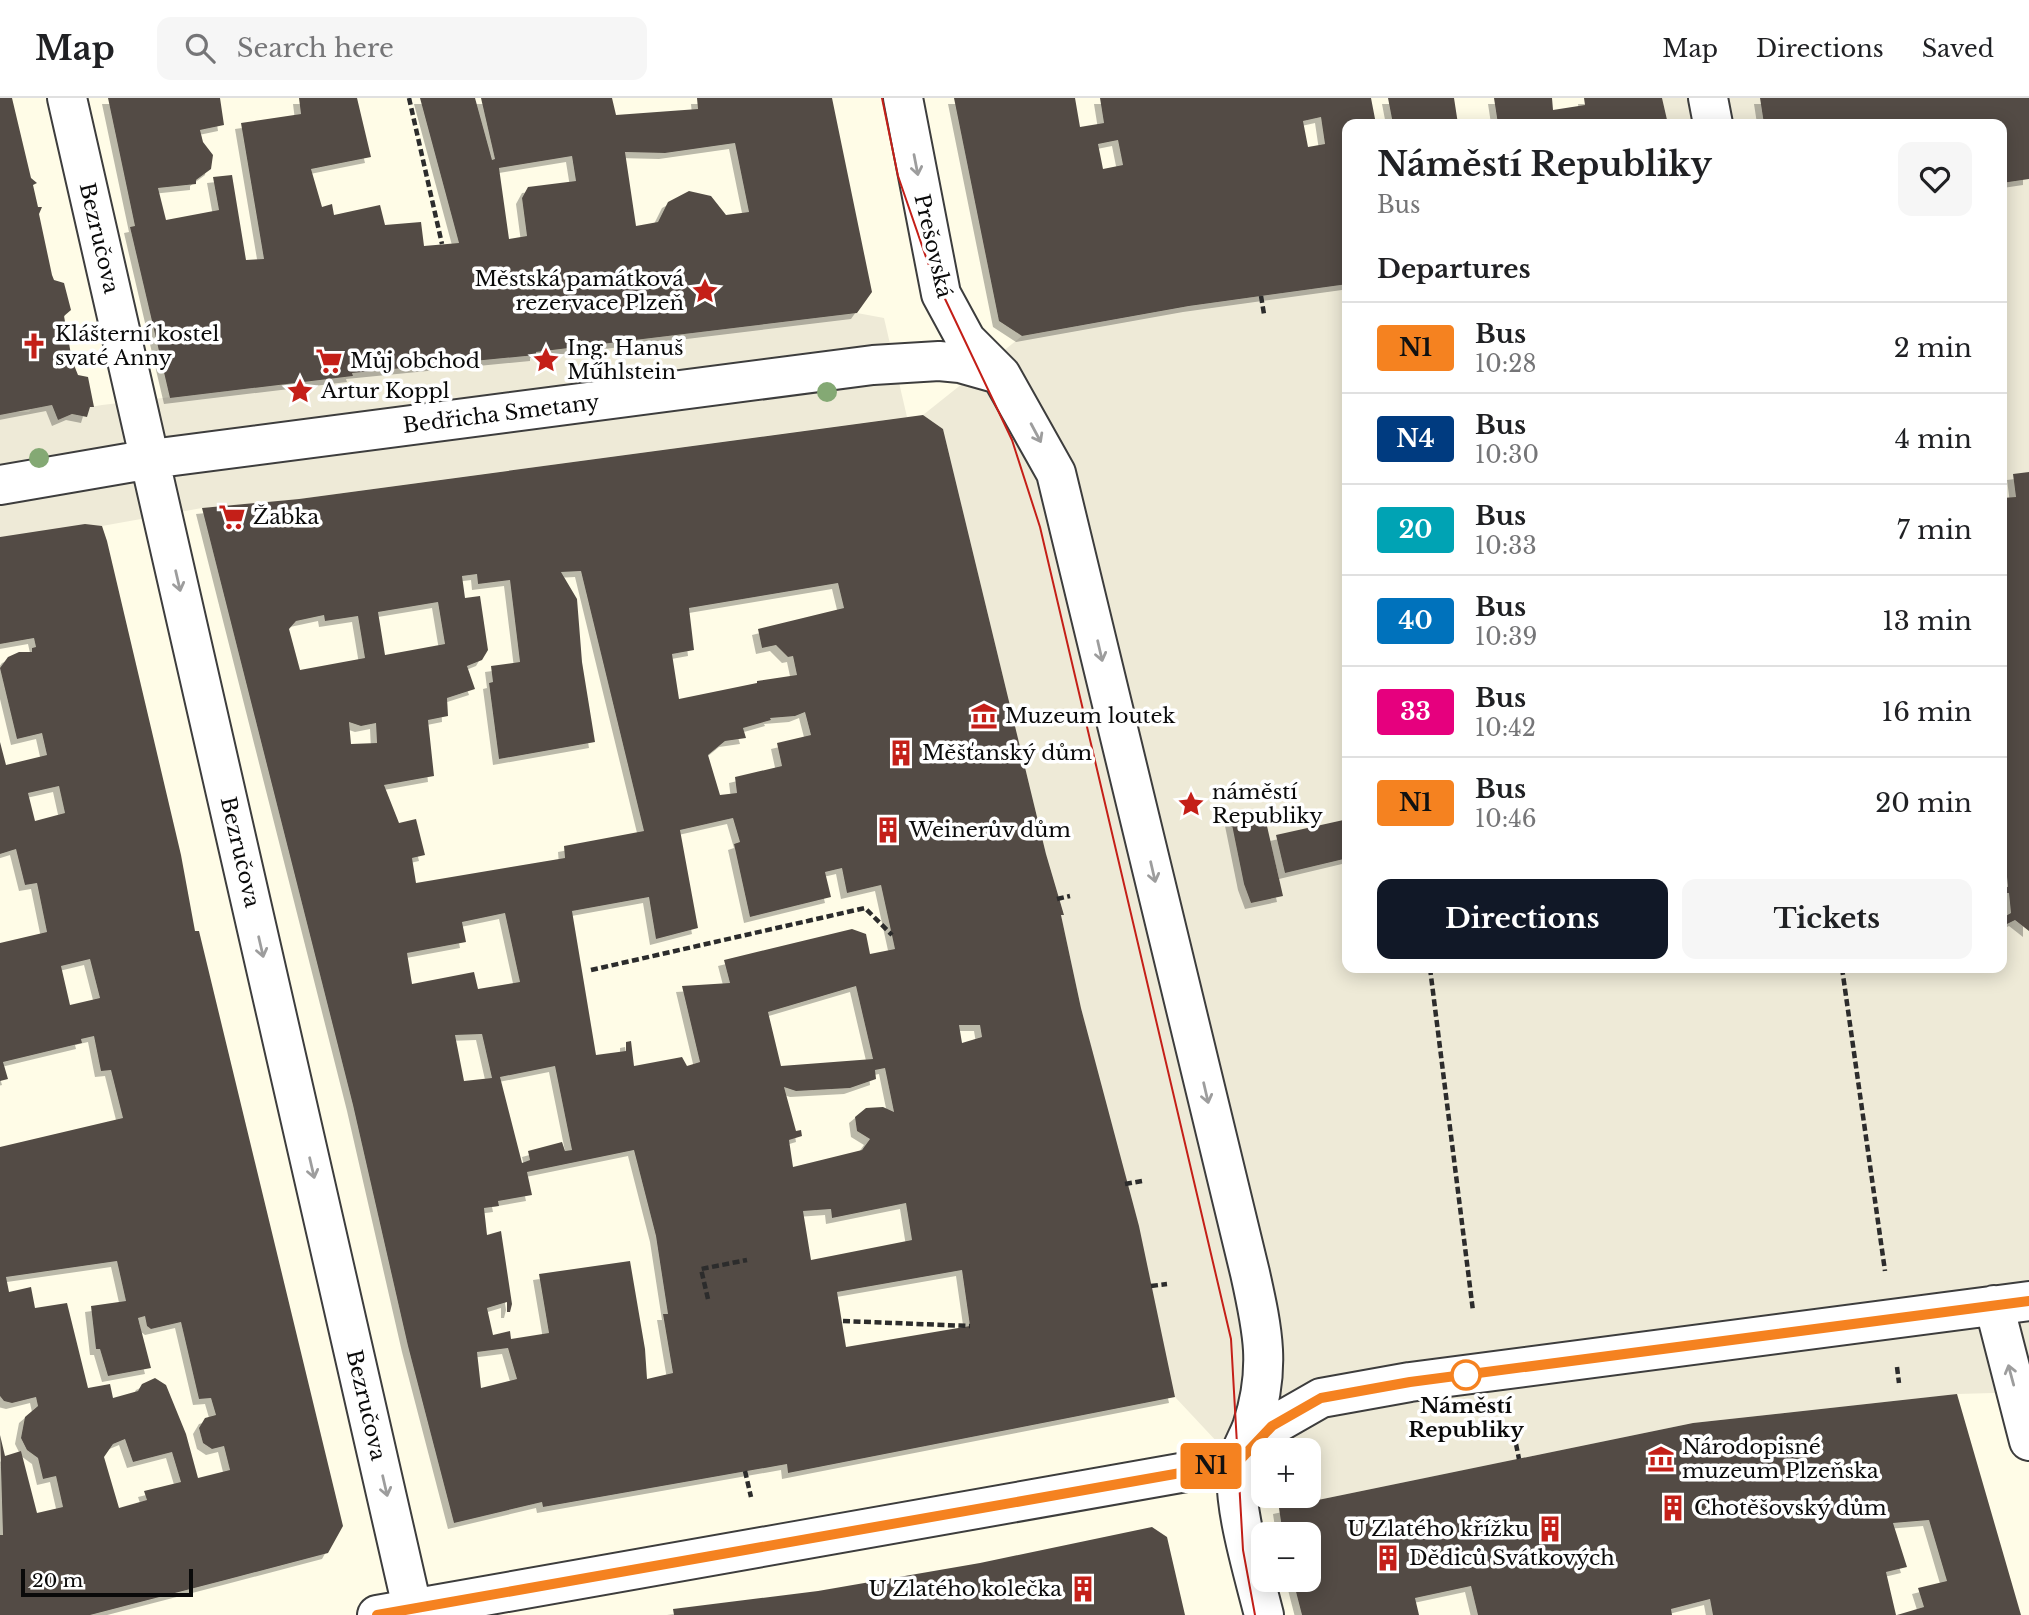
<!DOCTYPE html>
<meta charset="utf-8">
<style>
body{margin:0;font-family:"Libre Baskerville",serif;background:#f6f6f6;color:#202124;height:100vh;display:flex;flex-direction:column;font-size:26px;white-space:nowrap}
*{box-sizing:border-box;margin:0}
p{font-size:23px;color:#757577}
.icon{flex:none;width:38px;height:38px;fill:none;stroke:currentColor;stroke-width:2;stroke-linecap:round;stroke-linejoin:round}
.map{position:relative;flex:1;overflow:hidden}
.panel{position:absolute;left:1342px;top:21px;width:665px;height:854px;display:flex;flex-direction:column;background:#fff;border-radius:14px;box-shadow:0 4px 18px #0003}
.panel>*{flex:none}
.badge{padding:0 14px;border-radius:5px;font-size:24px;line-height:46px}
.buttons{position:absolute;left:1251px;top:1340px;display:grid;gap:14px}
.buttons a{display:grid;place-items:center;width:70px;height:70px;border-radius:14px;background:#fff;box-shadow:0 4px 18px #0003;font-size:35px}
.scale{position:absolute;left:21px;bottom:18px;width:172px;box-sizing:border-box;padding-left:7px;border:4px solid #0a0a0a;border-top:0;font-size:19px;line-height:24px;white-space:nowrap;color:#0a0a0a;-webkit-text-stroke:5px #fff;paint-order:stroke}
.map>.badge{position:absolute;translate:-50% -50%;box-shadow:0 0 0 4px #fff}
h2{padding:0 35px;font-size:26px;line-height:63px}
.round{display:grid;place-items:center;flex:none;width:74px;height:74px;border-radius:14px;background:#f6f6f6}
.head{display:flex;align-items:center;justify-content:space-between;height:119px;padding:0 35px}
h1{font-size:33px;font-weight:800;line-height:52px}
.button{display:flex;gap:14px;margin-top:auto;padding:14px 35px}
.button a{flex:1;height:80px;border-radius:14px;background:#111827;color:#fff;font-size:28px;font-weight:800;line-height:80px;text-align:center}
.button a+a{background:#f6f6f6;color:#202124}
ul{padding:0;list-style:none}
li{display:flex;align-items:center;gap:21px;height:91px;padding:0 35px;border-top:2px solid #e0e0e0}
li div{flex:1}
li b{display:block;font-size:26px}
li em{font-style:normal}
li .badge{min-width:77px;font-weight:700;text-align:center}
header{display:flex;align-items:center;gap:42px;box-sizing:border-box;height:98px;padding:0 35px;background:#fff;border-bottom:2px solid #e0e0e0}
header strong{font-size:33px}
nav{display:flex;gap:38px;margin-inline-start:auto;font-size:24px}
.search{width:490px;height:63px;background:#f6f6f6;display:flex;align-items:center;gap:18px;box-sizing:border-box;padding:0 24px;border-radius:14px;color:#757577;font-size:26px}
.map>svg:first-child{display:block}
.plaza{fill:#eeead7}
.building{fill:#534c45;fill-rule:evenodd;filter:url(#shadow)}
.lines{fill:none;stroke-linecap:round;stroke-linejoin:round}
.street-casing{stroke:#3d3d3d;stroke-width:42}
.path{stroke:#2c2c2c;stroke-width:4.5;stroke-dasharray:7 3.5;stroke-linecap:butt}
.street{stroke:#fff;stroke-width:38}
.tram{stroke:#c41f18;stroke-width:2}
.tree{fill:#84a974}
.oneway{stroke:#9d9d9d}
.line-casing{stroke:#fff;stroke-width:16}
.line{stroke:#f58220;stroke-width:10}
.stop-dot{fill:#fff;stroke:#f58220;stroke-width:3.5}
.labels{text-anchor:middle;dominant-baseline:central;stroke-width:7;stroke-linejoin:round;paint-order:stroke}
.street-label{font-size:21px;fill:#0a0a0a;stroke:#fff}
.poi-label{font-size:21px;fill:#0a0a0a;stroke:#fff;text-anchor:start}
.stop-label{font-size:21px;font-weight:bold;fill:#0a0a0a;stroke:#fff}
</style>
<header>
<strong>Map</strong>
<div class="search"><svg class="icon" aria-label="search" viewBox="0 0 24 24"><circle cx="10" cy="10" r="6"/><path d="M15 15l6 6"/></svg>Search here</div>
<nav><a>Map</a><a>Directions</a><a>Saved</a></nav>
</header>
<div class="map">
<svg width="2029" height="1517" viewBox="0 0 2029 1517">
<defs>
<filter id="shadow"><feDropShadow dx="-6" dy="6" stdDeviation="0" flood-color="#0004"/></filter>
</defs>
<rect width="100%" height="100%" fill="#fffce7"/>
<path class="plaza" d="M 1662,0 L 1760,0 L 1764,26 L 1668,26 Z
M 2029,81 L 2029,1294 L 1957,1296 L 1693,1325 L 1279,1410 L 1268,1398 L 1309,1398 L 1309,1353 L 1264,1353 L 1263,1393 L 1175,1299 L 1171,1288 L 1150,1182 L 1081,910 L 1061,817 L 1064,816 L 1046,756 L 943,331 L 923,317 L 1022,238 L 1189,208 L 1347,186 L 1348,870 L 2002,870 L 2002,85 Z
M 857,215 L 884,220 L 907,319 L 299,401 L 202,410 L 102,428 L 0,439 L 0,317 L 8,314 L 29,314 L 32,310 L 52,307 L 58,321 L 72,316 L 87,319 L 90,309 L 102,307 L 352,278 L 352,275 L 396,270 L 536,257 L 536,254 Z"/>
<path class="building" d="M 0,0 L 12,0 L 31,80 L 37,85 L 33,87 L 38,109 L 42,109 L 39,116 L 52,177 L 54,182 L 64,185 L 71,212 L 64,218 L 72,262 L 78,277 L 88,279 L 94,309 L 90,309 L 87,319 L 72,316 L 58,322 L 52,307 L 0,317 Z
M 108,0 L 220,0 L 224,27 L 200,32 L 203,44 L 213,57 L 211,71 L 196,82 L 196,86 L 158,90 L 166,122 L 219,112 L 213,79 L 232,77 L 246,162 L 264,161 L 241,25 L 301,16 L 299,0 L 357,0 L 371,59 L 311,71 L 322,109 L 332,106 L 334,117 L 380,107 L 385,127 L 421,124 L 424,148 L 459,145 L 420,0 L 475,0 L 492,62 L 495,61 L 481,0 L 612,0 L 616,17 L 698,11 L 697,0 L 832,0 L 872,194 L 857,215 L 536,254 L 536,257 L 352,275 L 353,278 L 170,300 L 130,129 L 135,128 ZM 735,45 L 749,114 L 726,117 L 711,98 L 689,93 L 668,104 L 658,124 L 636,128 L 625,54 L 665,55 ZM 572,58 L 576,83 L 528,89 L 522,100 L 527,138 L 509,141 L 499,70 Z
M 954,0 L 1075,0 L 1080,29 L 1104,25 L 1100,0 L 1371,0 L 1376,26 L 1348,26 L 1348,186 L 1189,208 L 1022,238 L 999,223 ZM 1321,19 L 1325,46 L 1308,49 L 1303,23 ZM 1118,42 L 1123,67 L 1103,71 L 1098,46 Z
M 1388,0 L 1454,0 L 1458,26 L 1393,26 Z
M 1494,0 L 1552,0 L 1553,12 L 1585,7 L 1584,0 L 1662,0 L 1668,26 L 1498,26 Z
M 1760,0 L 2029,0 L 2029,81 L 2002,85 L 2002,26 L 1764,26 Z
M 923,317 L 943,331 L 1046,756 L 1064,817 L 1061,817 L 1081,910 L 1139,1128 L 1175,1299 L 788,1375 L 787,1366 L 543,1409 L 542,1404 L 454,1425 L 408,1248 L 353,1007 L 202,410 L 299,401 ZM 581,473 L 644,733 L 564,748 L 565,760 L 416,785 L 412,760 L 425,757 L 416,721 L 399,725 L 384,687 L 434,678 L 428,622 L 448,618 L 447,600 L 475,591 L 467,568 L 482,562 L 488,552 L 480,498 L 465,500 L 462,478 L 477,476 L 478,486 L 510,482 L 520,564 L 491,568 L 493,584 L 489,585 L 499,661 L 595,644 L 582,564 L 577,501 L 561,474 ZM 838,485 L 844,510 L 758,531 L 762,550 L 776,547 L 788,559 L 793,558 L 797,577 L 757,583 L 757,585 L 679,601 L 672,556 L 694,552 L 689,510 ZM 438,504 L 445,546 L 385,557 L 378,514 ZM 324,517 L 325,523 L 358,518 L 365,560 L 300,572 L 289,531 L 296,523 ZM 805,614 L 811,637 L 777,645 L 782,668 L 735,679 L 737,695 L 720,697 L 708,657 L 725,643 L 746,640 L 743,630 L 771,622 L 770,620 L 795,618 ZM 349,624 L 361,628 L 376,625 L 377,645 L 351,646 ZM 733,720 L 740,744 L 734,746 L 750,819 L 831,799 L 825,774 L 842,770 L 847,795 L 881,787 L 895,851 L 870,856 L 866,836 L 852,831 L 724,862 L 730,885 L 682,888 L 700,964 L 687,968 L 682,959 L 634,968 L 631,943 L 626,944 L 626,953 L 596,957 L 572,813 L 649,799 L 656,841 L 698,830 L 680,732 ZM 505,815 L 520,884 L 478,891 L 474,874 L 412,886 L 407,855 L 466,844 L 462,824 ZM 856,888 L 873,961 L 781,968 L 768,914 ZM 959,927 L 980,927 L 982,939 L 962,945 ZM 482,936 L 492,980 L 464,983 L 455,937 ZM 555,968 L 572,1052 L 565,1053 L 562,1044 L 528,1053 L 530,1062 L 522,1065 L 500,979 ZM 885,970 L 894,1014 L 883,1009 L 866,1010 L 855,1019 L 857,1033 L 870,1041 L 862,1052 L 793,1069 L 789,1042 L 802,1038 L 801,1032 L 796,1033 L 784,989 L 796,993 L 850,990 L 876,981 L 875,972 ZM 634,1052 L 656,1138 L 668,1216 L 663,1216 L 673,1275 L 647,1281 L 645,1251 L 630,1163 L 539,1176 L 549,1235 L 511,1241 L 510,1233 L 493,1237 L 487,1210 L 507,1204 L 507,1214 L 510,1214 L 512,1206 L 501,1133 L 487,1137 L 484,1110 L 499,1108 L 498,1103 L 532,1097 L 527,1074 ZM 906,1105 L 912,1142 L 811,1162 L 803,1113 L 831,1111 L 832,1120 ZM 962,1172 L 970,1228 L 846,1249 L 837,1194 ZM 508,1250 L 517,1281 L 481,1290 L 477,1254 Z
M 2029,374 L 2029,833 L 2015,822 L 2003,828 L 2002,825 L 2002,820 L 2011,815 L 2009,795 L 2002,795 L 2002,788 L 2008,789 L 2007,779 L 2002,777 L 2002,400 L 2016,399 L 2013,376 Z
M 85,426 L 102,428 L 107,443 L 181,757 L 195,833 L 199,833 L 343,1428 L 328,1455 L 229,1481 L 90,1517 L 0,1517 L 0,1437 L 3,1437 L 0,1337 L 5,1358 L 21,1353 L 37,1415 L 63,1409 L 56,1378 L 43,1381 L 38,1360 L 27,1352 L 21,1340 L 25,1319 L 38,1308 L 36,1299 L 12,1305 L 4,1303 L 0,1298 L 0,1049 L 123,1020 L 111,972 L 101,973 L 94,938 L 81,941 L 82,945 L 3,964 L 8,981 L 0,983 L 0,845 L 47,834 L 37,785 L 25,787 L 16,751 L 0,756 L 0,644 L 6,667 L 47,657 L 42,635 L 17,641 L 0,570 L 8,559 L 19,554 L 32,554 L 32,550 L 36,549 L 34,540 L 0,546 L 0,439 ZM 59,688 L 65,715 L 35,723 L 28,695 ZM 90,861 L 100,900 L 70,907 L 61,868 ZM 117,1163 L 126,1203 L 91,1208 L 96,1251 L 100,1251 L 108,1278 L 151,1270 L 138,1220 L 145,1218 L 147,1228 L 151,1231 L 181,1224 L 199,1301 L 211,1300 L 216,1317 L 205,1320 L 199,1330 L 203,1345 L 212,1351 L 224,1348 L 230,1372 L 198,1380 L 186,1336 L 166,1287 L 155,1280 L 142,1286 L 138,1293 L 113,1300 L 110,1286 L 88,1290 L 67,1205 L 35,1210 L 31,1189 L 9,1194 L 6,1179 ZM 125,1341 L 133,1364 L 172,1354 L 181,1384 L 144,1393 L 147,1402 L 119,1410 L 104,1359 L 113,1346 Z
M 1264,715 L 1283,798 L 1251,805 L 1244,786 L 1231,722 Z
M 1348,721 L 1348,760 L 1285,775 L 1276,737 Z
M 1957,1296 L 2021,1517 L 1897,1517 L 1924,1509 L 1918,1490 L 1947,1483 L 1929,1422 L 1893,1425 L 1907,1469 L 1886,1474 L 1896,1517 L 1713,1517 L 1710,1501 L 1671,1511 L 1672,1517 L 1478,1517 L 1471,1488 L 1415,1500 L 1419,1517 L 1302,1517 L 1293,1482 L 1309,1482 L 1309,1437 L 1283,1437 L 1279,1410 L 1693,1325 Z
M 1152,1429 L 1167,1439 L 1185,1517 L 674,1517 L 673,1511 L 818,1493 L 980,1465 Z"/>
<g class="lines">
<g class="street-casing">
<path id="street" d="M 67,0 L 412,1509
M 903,0 L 941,196 L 966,242 L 1001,277 L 1056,375 L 1250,1175 C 1263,1233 1271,1271 1252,1329 C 1248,1340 1240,1352 1238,1364 C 1230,1400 1255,1480 1264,1517
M 1708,0 L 1713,26
M 0,387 L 151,361 L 873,267 L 939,263 L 960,265 L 999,276
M 1994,1207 L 2029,1343
M 1243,1358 L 1272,1328 L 1321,1300 L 1410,1284 L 2029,1203
M 377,1517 L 1237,1365"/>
</g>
<path class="path" d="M 409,0 L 442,146
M 1261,198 L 1264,216
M 1057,801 L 1070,798
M 1430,870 L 1473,1213
M 1842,870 L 1885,1173
M 591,872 L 865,810 L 892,837
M 1125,1086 L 1142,1083
M 1151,1188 L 1167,1186
M 708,1201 L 701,1171 L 747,1162
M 843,1223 L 970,1228
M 1897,1269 L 1899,1285
M 1516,1346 L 1519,1361
M 745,1373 L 751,1399"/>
<use href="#street" class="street"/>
<path class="tram" d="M 882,0 L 898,78 L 928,165 L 1012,342 L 1040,429 L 1231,1241 L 1243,1452 L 1255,1517"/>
</g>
<g class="tree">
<circle cx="827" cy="294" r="10"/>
<circle cx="39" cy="360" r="10"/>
</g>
<defs><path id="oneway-shaft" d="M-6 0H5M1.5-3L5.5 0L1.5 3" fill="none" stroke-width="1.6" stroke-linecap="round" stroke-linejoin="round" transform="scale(1.75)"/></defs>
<g class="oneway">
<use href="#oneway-shaft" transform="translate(916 67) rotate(79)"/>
<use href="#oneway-shaft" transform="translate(1036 335) rotate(62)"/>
<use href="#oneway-shaft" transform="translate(178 483) rotate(77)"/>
<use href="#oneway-shaft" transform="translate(1100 553) rotate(77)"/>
<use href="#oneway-shaft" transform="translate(1153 774) rotate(77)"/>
<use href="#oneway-shaft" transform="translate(261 849) rotate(77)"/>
<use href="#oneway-shaft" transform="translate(1206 995) rotate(77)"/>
<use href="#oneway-shaft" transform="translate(312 1070) rotate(77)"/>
<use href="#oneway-shaft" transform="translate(2011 1277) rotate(-105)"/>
<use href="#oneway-shaft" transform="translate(385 1388) rotate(77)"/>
</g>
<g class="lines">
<g class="line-casing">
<path id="line" d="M 377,1517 L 1237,1365 L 1272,1328 L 1321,1300 L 1410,1284 L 2029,1203"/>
</g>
<use href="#line" class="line"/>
</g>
<defs>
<g id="sight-bare" transform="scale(2.1)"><path d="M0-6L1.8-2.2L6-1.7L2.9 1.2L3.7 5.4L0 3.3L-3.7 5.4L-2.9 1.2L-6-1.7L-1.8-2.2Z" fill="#c41f18" stroke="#fff" stroke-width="2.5" paint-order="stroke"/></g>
<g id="church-bare" transform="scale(2.1)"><path d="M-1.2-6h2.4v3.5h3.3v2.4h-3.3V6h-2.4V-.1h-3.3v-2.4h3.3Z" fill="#c41f18" stroke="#fff" stroke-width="2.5" paint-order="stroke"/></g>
<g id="supermarket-bare" transform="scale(2.1)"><path d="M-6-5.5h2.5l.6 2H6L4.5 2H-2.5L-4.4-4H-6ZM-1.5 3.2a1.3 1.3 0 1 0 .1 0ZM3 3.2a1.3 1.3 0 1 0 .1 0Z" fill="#c41f18" stroke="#fff" stroke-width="2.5" paint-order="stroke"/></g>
<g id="museum-bare" transform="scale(2.1)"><path d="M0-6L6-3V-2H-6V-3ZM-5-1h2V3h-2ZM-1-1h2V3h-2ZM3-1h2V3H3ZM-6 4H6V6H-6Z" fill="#c41f18" stroke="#fff" stroke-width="2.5" paint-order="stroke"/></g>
<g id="building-bare" transform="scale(2.1)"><path d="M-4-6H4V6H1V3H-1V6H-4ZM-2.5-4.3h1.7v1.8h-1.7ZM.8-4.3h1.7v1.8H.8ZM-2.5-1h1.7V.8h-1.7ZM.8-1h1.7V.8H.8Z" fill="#c41f18" stroke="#fff" stroke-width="2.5" paint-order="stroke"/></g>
</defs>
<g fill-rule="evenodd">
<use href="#sight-bare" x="705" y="193"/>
<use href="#church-bare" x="34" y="248"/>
<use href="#sight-bare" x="546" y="262"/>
<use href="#supermarket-bare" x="329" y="263"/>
<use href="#sight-bare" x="300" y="293"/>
<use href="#supermarket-bare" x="232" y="419"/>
<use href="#museum-bare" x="984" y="618"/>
<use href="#building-bare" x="901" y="655"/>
<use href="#sight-bare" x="1191" y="706"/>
<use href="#building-bare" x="888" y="732"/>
<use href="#museum-bare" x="1661" y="1361"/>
<use href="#building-bare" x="1673" y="1410"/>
<use href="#building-bare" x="1550" y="1431"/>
<use href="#building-bare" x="1388" y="1460"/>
<use href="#building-bare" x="1083" y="1491"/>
</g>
<circle class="stop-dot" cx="1466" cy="1277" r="14"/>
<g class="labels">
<g class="street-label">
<text transform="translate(99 140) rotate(77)">Bezručova</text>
<text transform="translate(933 148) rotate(77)">Prešovská</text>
<text transform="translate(501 316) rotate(-7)">Bedřicha Smetany</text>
<text transform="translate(240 754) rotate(77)">Bezručova</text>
<text transform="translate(366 1307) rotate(77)">Bezručova</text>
</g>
<g class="poi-label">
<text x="684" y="181" text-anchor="end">Městská památková<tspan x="684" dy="24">rezervace Plzeň</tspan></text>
<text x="55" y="236">Klášterní kostel<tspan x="55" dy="24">svaté Anny</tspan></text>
<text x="567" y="250">Ing. Hanuš<tspan x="567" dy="24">Műhlstein</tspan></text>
<text x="350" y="263">Můj obchod</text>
<text x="321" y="293">Artur Koppl</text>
<text x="253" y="419">Žabka</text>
<text x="1005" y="618">Muzeum loutek</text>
<text x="922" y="655">Měšťanský dům</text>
<text x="1212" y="694">náměstí<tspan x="1212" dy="24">Republiky</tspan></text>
<text x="909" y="732">Weinerův dům</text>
<text x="1682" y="1349">Národopisné<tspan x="1682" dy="24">muzeum Plzeňska</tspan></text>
<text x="1694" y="1410">Chotěšovský dům</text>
<text x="1529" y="1431" text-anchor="end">U Zlatého křížku</text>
<text x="1409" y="1460">Dědiců Svátkových</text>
<text x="1062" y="1491" text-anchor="end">U Zlatého kolečka</text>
</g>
<g class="stop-label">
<text x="1466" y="1308">Náměstí<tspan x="1466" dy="24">Republiky</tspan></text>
</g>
</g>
</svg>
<div class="buttons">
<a>+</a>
<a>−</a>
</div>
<div class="scale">20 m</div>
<b class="badge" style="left:1211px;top:1368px;background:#f58220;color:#111">N1</b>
<section class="panel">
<div class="head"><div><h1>Náměstí Republiky</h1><p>Bus</p></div><a class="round"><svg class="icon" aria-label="heart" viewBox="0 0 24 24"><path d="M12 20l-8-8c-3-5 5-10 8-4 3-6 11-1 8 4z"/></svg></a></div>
<h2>Departures</h2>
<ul>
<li><span class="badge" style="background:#f58220;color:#111">N1</span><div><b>Bus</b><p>10:28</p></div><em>2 min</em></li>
<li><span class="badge" style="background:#003b80;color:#fff">N4</span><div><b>Bus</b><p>10:30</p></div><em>4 min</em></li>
<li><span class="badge" style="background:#00a3b4;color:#fff">20</span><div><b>Bus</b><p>10:33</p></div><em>7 min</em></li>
<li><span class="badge" style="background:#0072bc;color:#fff">40</span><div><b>Bus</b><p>10:39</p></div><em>13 min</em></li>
<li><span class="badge" style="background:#e6007e;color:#fff">33</span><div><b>Bus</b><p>10:42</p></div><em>16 min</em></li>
<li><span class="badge" style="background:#f58220;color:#111">N1</span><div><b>Bus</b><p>10:46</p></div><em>20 min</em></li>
</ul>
<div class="button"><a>Directions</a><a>Tickets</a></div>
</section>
</div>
